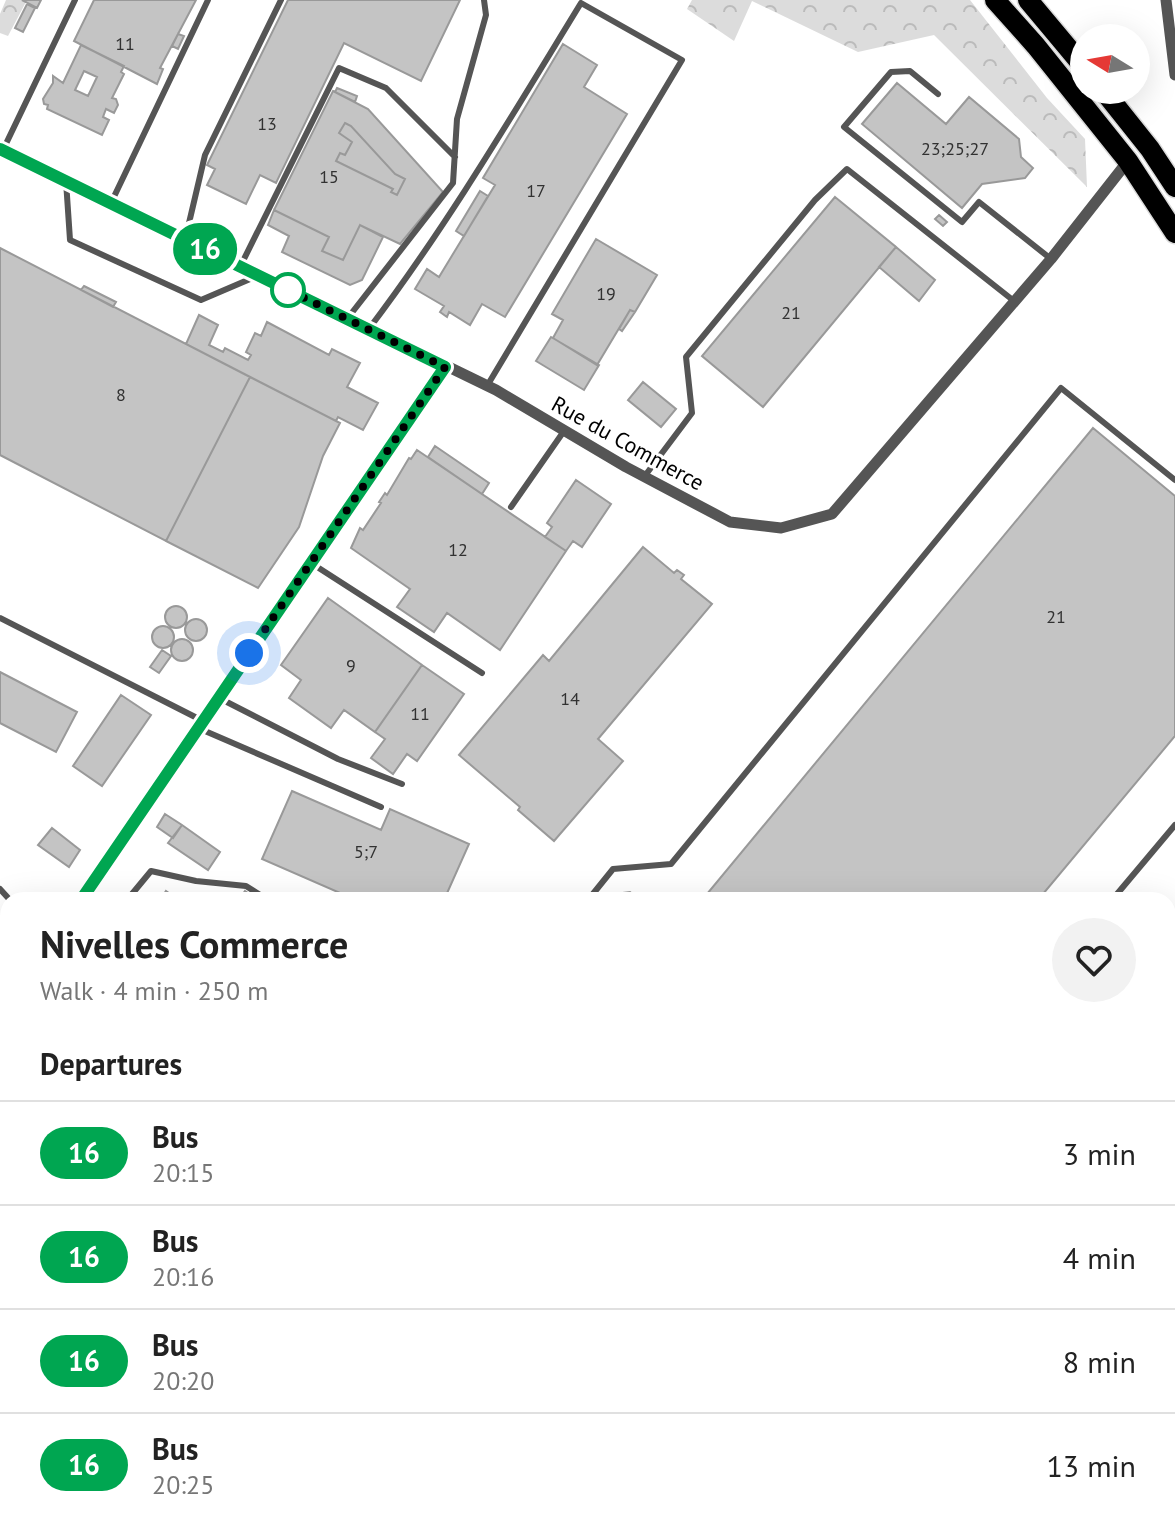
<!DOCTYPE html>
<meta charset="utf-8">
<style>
body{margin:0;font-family:"PT Sans",sans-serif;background:#f2f2f2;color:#222;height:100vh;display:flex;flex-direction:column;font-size:30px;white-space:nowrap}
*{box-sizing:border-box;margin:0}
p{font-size:26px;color:#767676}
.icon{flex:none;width:44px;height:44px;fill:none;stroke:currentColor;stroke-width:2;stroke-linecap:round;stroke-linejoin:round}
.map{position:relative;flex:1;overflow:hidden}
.drawer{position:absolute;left:0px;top:892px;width:1176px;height:640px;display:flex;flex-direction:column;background:#fff;border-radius:24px 24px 0 0;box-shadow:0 8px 32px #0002}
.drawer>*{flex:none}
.badge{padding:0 16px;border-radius:26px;font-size:28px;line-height:52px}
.needle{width:52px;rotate:281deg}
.controls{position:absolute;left:1070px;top:24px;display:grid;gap:16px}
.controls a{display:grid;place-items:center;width:80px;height:80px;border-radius:50%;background:#fff;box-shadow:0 8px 32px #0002;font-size:40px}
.you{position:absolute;width:40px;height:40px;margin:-20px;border:6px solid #fff;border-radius:50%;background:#1a73e8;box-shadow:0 0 0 12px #1a73e833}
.map>.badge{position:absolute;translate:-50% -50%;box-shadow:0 0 0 4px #fff}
h2{padding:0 40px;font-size:30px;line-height:72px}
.round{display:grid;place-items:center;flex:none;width:84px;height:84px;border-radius:42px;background:#f2f2f2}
.summary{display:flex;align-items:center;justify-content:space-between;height:136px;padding:0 40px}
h1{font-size:38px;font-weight:800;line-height:60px}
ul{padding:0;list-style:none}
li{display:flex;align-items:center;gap:24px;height:104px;padding:0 40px;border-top:2px solid #e0e0e0}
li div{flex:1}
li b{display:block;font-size:30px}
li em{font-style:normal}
li .badge{min-width:88px;font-weight:700;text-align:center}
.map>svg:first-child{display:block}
.forest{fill:url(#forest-crowns)}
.building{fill:#c4c4c4;stroke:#999;stroke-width:2;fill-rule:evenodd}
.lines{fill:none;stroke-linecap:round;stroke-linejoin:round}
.highway-casing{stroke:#dbdbdb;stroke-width:23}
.lane{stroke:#555;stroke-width:6}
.street{stroke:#555;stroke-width:11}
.highway{stroke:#000;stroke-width:20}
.line-casing{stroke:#fff;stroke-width:18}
.line{stroke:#00a651;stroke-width:12}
.walk{stroke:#000;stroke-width:8;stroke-dasharray:0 14.4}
.stop-dot{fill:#fff;stroke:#00a651;stroke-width:4}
.labels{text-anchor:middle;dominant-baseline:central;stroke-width:6;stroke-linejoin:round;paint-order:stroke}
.number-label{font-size:18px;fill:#313131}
.street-label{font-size:22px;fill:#000;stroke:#fff}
</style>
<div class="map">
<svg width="1175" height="1532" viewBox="0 0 1175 1532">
<defs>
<pattern id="forest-crowns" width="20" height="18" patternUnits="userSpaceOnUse" patternTransform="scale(2)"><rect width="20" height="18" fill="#dcdcdc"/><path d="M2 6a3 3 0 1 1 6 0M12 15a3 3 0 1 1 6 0" fill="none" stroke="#bbb"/></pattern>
</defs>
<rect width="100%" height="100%" fill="#fff"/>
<path class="forest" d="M 6,0 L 27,0 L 8,36 L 0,33 L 0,14 Z
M 692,0 L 970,0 L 1047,98 L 1085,139 L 1087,187 L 934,35 L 858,52 L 752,1 L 734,41 L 687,9 Z"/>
<path class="building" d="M 22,0 L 41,0 L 37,8 Z
M 94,0 L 196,0 L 160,68 L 163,69 L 157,84 L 74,41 Z
M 288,0 L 460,0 L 421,81 L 344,43 L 276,183 L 260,175 L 246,204 L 207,185 L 215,169 L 207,165 Z
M 27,4 L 35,8 L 23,32 L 15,28 Z
M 178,34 L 184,36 L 178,49 L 172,46 Z
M 563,44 L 597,65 L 584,87 L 627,114 L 505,317 L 482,304 L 470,325 L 449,312 L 447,317 L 440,312 L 444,306 L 415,289 L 427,269 L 439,277 L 495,185 L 483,178 Z
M 81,45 L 124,66 L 121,72 L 124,74 L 112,98 L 116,99 L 118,105 L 114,113 L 106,109 L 103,117 L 109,120 L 102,135 L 47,109 L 48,105 L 44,104 L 43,99 L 53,83 L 53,76 L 63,83 ZM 84,71 L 97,77 L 88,96 L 75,90 Z
M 897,83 L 946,124 L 969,97 L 1019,139 L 1021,157 L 1033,168 L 1025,178 L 982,184 L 962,208 L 862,124 Z
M 337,88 L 357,96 L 355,102 L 335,92 Z
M 333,91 L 368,109 L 443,192 L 400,244 L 360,225 L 343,260 L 322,251 L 329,237 L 274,210 ZM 345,123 L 351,126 L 395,174 L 405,179 L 397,195 L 391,192 L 393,189 L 336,161 L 340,153 L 345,155 L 352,142 L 339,133 Z
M 345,123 L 351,126 L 395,174 L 405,179 L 397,195 L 391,192 L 393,189 L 336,161 L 340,153 L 345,155 L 352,142 L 339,133 Z
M 480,191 L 488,196 L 464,236 L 456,231 Z
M 835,197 L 896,247 L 763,407 L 702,356 Z
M 274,210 L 329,237 L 322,251 L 343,260 L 360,225 L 383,237 L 362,280 L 350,285 L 282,252 L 289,236 L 268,225 Z
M 939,215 L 947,222 L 943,226 L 935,219 Z
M 596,239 L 657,275 L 635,312 L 630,310 L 597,365 L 553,338 L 563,320 L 552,314 Z
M 896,247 L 935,280 L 919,301 L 879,267 Z
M 0,248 L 250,377 L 166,541 L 0,455 Z
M 84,286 L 116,302 L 113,307 L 81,290 Z
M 630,310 L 635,312 L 622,331 L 619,329 Z
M 199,315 L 218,325 L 209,345 L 223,352 L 225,348 L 248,360 L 251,355 L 246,352 L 255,333 L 261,336 L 267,322 L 329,355 L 332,349 L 360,363 L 347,387 L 378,403 L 363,430 L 338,417 L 336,421 L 186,344 Z
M 551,337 L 599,365 L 584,390 L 536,361 Z
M 250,377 L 340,423 L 323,456 L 299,527 L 258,588 L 166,541 Z
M 643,382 L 676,409 L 661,427 L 628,400 Z
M 1093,428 L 1175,496 L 1175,736 L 1038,900 L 702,900 Z
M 435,446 L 489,483 L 482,494 L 428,457 Z
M 417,450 L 566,551 L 500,650 L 447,613 L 434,632 L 397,607 L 410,589 L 351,548 L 360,528 L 363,530 L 381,503 L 379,502 L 385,493 L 387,495 L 409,458 L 411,459 Z
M 576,480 L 611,504 L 582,547 L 573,541 L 566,551 L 545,537 L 552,527 L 547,523 Z
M 643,547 L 674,573 L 677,570 L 684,575 L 681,579 L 712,604 L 598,739 L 623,761 L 554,841 L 518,810 L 520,807 L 459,755 L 543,655 L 549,661 Z
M 328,598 L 422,665 L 375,732 L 344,710 L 331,728 L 289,698 L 301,680 L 281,665 Z
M165 617a11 11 0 1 1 22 0a11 11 0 1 1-22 0Z
M185 630a11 11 0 1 1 22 0a11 11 0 1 1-22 0Z
M152 637a11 11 0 1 1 22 0a11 11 0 1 1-22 0Z
M171 650a11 11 0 1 1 22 0a11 11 0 1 1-22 0Z
M 162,650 L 171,656 L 159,673 L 150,667 Z
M 422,665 L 464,694 L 417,761 L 407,754 L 393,774 L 371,758 L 385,739 L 375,732 Z
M 0,672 L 77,712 L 56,752 L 0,723 Z
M 121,695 L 151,715 L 102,786 L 73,766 Z
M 292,791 L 381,830 L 390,809 L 469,844 L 444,900 L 356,900 L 262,859 Z
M 165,814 L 182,825 L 173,838 L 157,827 Z
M 182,825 L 220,852 L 208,870 L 168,843 Z
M 52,828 L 80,850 L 69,867 L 38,845 Z
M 166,891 L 179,900 L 160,900 Z
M 245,891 L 258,900 L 239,900 Z
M 630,892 L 640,900 L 610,900 L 615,894 Z
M 1175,1008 L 1175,1270 L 1168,1279 L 1168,1016 Z
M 0,1196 L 8,1202 L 8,1345 L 0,1339 Z
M 1175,1285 L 1175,1313 L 1168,1307 L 1170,1297 L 1168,1294 Z
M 25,1524 L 42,1524 L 41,1527 L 43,1528 L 40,1532 L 31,1532 L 23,1527 Z
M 364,1524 L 419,1524 L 415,1532 L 381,1532 Z
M 669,1524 L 685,1524 L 678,1532 Z"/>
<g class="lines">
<g class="highway-casing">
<path id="highway" d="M 995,0 L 1036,46 L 1128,161 L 1175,233
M 1028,0 L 1084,67
M 1103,90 L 1150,149 L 1175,187"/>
</g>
<path class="lane" d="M 938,94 L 910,71 L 891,72 L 844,127 L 962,222 L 979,202 L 1051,259
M 3,150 L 75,0
M 66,181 L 70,240 L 201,300 L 257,276
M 111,203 L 208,0
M 185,240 L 205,155 L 281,0
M 241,265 L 339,68 L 386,88 L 455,157
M 347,319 L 453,183 L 457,119 L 486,15 L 484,0
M 368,330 C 447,226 513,114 581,3 L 682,60 L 487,386
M 644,477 L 692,413 L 686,357 L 815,200 L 847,169 L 1014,301
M 511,507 L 564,431
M 311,563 L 482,673
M 0,618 L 203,721
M 219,698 L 338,759 L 402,784
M 198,728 L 381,807
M 0,889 L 10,900
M 127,900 L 151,871 L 196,881 L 246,886 L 268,900
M 588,900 L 613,869 L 671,864 L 1061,388 L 1175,480
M 1112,900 L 1175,825
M 0,949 L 8,942
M 0,1115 L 8,1121
M 1168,1393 L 1175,1391
M 1168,1448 L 1175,1451
M 654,1524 L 670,1532
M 426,1532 L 430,1524
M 473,1532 L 476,1524
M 715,1532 L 719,1524
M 764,1532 L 767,1524
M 963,1532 L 967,1524"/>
<path class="street" d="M 1166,0 L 1175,75
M 0,149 L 496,390 L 626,467 L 730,522 L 781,528 L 832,514 L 1051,259 L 1128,161
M 81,900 L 445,367
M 0,1018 L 8,1006
M 0,1427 L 8,1431
M 208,1524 L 225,1532
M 81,1532 L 86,1524"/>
<use href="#highway" class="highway"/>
</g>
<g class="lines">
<g class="line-casing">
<path id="line" d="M 0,149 L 445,367 L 81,900"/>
</g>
<use href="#line" class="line"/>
<path class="walk" d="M 249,653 L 445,367 L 280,286 L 288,290"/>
</g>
<circle class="stop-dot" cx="288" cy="290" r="16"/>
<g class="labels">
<g class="number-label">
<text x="125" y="43">11</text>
<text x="267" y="123">13</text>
<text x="955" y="148">23;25;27</text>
<text x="329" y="176">15</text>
<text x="536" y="190">17</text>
<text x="606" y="293">19</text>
<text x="791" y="312">21</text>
<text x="121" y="394">8</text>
<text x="458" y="549">12</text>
<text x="1056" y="616">21</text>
<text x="351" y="665">9</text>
<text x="570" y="698">14</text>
<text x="420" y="713">11</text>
<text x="366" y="851">5;7</text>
</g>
<g class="street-label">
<text transform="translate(628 443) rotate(29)">Rue du Commerce</text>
</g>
</g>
</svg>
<div class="controls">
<a><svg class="needle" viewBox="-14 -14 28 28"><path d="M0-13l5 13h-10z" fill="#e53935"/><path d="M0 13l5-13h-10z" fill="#767676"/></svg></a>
</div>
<div class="you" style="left:249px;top:653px"></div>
<b class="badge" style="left:205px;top:249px;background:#00a651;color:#fff">16</b>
<section class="drawer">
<div class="summary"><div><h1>Nivelles Commerce</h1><p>Walk · 4 min · 250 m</p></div><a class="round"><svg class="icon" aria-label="heart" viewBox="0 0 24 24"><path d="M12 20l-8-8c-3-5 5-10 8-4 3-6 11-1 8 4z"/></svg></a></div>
<h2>Departures</h2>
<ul>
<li><span class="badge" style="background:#00a651;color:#fff">16</span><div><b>Bus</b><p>20:15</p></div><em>3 min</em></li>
<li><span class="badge" style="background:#00a651;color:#fff">16</span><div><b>Bus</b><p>20:16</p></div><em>4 min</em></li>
<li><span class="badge" style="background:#00a651;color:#fff">16</span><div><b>Bus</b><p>20:20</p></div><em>8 min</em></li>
<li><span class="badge" style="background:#00a651;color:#fff">16</span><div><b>Bus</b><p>20:25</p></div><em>13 min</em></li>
</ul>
</section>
</div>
